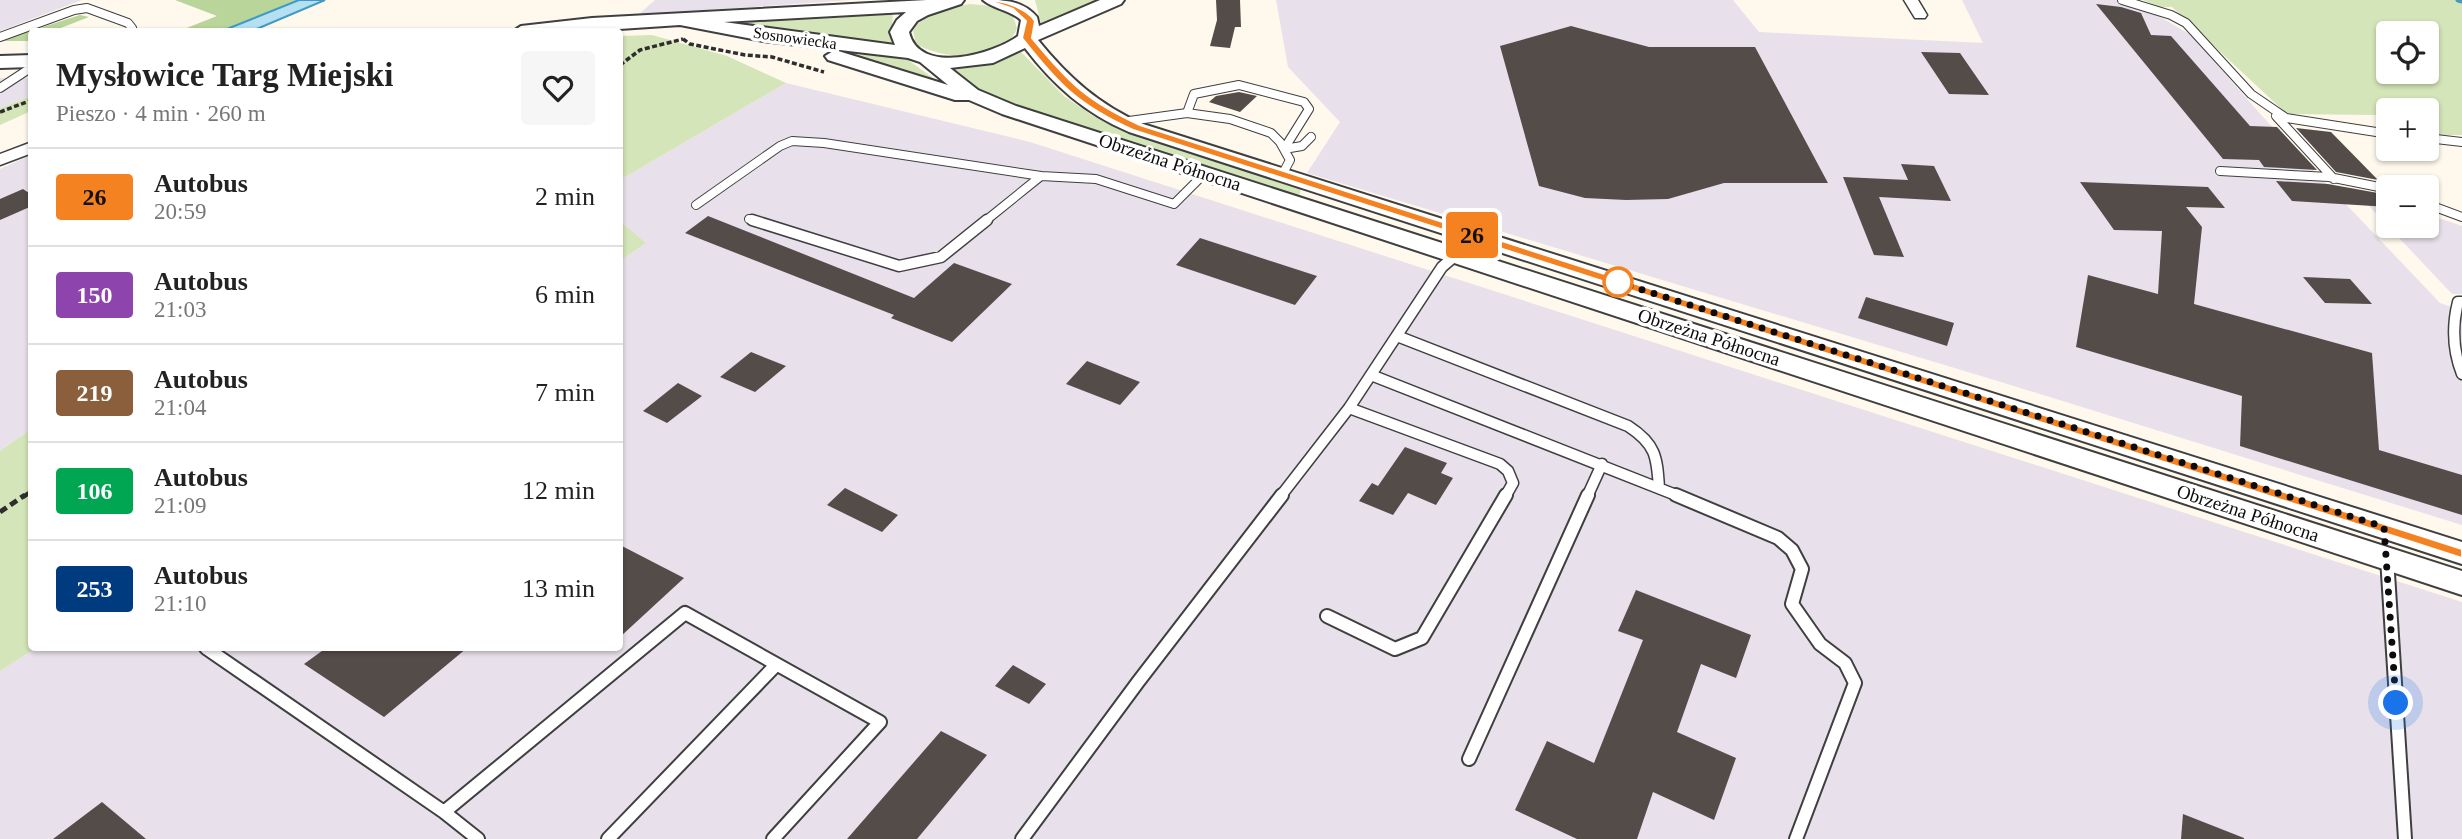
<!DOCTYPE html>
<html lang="pl">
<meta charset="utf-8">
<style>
body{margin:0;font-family:Georgia,serif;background:#f6f6f6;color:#222;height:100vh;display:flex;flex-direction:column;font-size:26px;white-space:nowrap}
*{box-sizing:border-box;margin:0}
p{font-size:23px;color:#767676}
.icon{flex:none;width:38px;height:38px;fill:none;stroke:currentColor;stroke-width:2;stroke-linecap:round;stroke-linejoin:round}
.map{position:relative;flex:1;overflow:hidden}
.side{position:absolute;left:28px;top:28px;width:595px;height:623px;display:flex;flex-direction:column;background:#fff;border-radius:7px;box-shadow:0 2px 5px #0004}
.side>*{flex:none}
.badge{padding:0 14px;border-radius:5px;font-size:24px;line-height:46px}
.fabs{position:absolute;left:2376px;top:21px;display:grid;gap:14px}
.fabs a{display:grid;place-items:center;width:63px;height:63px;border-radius:7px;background:#fff;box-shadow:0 2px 5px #0004;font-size:35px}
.you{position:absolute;width:35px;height:35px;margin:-18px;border:5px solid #fff;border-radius:50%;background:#1a73e8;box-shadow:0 0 0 10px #1a73e833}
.map>.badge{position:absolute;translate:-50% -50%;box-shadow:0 0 0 4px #fff}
.round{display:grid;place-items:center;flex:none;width:74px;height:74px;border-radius:7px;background:#f6f6f6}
.headline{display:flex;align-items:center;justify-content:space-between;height:119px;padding:0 28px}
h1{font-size:33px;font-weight:700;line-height:52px}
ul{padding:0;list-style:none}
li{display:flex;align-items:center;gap:21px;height:98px;padding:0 28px;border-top:2px solid #e0e0e0}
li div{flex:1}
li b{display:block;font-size:26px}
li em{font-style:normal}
li .badge{min-width:77px;font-weight:700;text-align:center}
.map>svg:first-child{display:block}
.industrial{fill:#e8e0ea}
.green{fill:#d4e5b9;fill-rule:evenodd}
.forest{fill:#b9d599}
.water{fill:#b4e0f1;stroke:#419ac3;stroke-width:2}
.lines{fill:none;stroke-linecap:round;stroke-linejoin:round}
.stream{stroke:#419ac3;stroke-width:5}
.building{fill:#544c49}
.service-far2-casing{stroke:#3f3f3f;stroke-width:10}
.service-far1-casing{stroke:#3f3f3f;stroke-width:13}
.service-casing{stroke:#3f3f3f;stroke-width:16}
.minor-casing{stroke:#3f3f3f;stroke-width:3}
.tertiary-casing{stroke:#3f3f3f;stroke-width:4}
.path-far2{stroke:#2e2e2e;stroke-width:3.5;stroke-dasharray:5 2.5;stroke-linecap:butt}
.path-far1{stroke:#2e2e2e;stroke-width:4.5;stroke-dasharray:7 3.5;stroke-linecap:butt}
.path{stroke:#2e2e2e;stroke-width:5;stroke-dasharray:8 4.5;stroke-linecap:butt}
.service-far2{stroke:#fff;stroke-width:8}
.service-far1{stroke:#fff;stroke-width:10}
.service{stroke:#fff;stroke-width:12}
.minor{fill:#fff;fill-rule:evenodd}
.tertiary{fill:#fff;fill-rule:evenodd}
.line{fill:#f58220;stroke:#fff;stroke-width:2}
.walk{stroke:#0c0c0c;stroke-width:7;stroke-dasharray:0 12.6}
.stop-dot{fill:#fff;stroke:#f58220;stroke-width:3.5}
.labels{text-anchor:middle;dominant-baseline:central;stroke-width:7;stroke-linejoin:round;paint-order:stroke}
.far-street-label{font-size:16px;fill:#0c0c0c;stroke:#fff}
.street-label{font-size:19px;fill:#0c0c0c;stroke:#fff}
</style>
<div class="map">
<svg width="2462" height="839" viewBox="0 0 2462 839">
<rect width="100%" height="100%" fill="#fef9ec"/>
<path class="industrial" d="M 0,0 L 82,0 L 0,31 Z
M 655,0 L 851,0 L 638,15 Z
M 1276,0 L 1733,0 L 1759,32 L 1983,43 L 1962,0 L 2131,0 L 2191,35 L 2263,117 L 2440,303 L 2462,311 L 2462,525 L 2001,382 L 1307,173 L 1340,122 L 1288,67 Z
M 0,78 L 31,78 L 31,96 L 0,108 Z
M 786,83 L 1030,142 L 2462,602 L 2462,839 L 0,839 L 0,671 L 36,648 L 620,648 L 620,261 L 646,243 L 620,221 L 620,180 Z
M 31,155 L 31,429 L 0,451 L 0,169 Z
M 2352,188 L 2389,201 L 2389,226 L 2427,226 L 2427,214 L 2462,226 L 2462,294 L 2452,294 Z"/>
<path class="green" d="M 1035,0 L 1101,0 L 1042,27 Z
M 2143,0 L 2462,0 L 2462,135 L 2427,135 L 2427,110 L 2389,110 L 2389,124 L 2376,115 L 2287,114 L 2172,7 L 2159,7 ZM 2389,33 L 2427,33 L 2427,72 L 2389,72 Z
M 970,4 L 992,6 L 1013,16 L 1017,28 C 1004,64 943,60 916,44 L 913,31 C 925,10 948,8 970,4 Z
M 893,10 L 891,47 L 721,23 L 722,21 Z
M 652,35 L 727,56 L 786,83 L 620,180 L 620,36 Z
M 845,51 L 908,60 L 940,83 L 843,54 Z
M 1021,52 L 1064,96 L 1093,116 L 1119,129 L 1301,189 L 1299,197 L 1001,100 L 971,85 L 950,68 L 989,64 Z
M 31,96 L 31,111 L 0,125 L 0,108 Z
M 620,221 L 646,243 L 620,261 Z
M 31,429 L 32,648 L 36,648 L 0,671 L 0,451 Z"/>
<path class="forest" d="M 175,0 L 299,0 L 222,32 L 179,31 L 217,16 Z
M 80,15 L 89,17 L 53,31 L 32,32 L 31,40 L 29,41 L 0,41 Z"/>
<path class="water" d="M 299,0 L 325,0 L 252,31 L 222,31 Z"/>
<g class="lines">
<path class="stream" d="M 2458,0 L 2462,1"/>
</g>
<path class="building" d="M 1216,0 L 1240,0 L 1241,27 L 1235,27 L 1230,48 L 1210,46 L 1217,20 Z
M 2096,4 L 2121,7 L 2141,13 L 2151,35 L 2171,36 L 2250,126 L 2277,127 L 2317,170 L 2264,167 L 2259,160 L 2223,159 Z
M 1571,26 L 1649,47 L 1755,47 L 1828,183 L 1724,183 L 1668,199 L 1626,200 L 1585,198 L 1539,186 L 1500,46 Z
M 1921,52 L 1960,53 L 1989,95 L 1949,94 Z
M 1239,92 L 1257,96 L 1240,112 L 1209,102 L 1216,96 Z
M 2296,128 L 2331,132 L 2378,180 L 2336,172 Z
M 1901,164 L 1934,166 L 1951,201 L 1879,197 L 1904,257 L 1874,255 L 1843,177 L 1908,180 Z
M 2276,181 L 2328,184 L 2389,195 L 2389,207 L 2292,201 Z
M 2080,182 L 2208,187 L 2225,208 L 2186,207 L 2202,227 L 2194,304 L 2372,353 L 2379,450 L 2462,475 L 2462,515 L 2240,446 L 2242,396 L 2076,347 L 2088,275 L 2158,294 L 2162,231 L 2114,230 Z
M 23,189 L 32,195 L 32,206 L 0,220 L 0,199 Z
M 708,216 L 914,298 L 954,263 L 1012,284 L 952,342 L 891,318 L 894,315 L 685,233 Z
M 1200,238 L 1317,276 L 1295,305 L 1176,265 Z
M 2303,277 L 2350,279 L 2372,304 L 2325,303 Z
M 1866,297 L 1954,323 L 1947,346 L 1858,318 Z
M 751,352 L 786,366 L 755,392 L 720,377 Z
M 1087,361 L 1140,382 L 1120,405 L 1066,384 Z
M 678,383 L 702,396 L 667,423 L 643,411 Z
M 1405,447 L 1447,463 L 1441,473 L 1453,478 L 1436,505 L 1408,493 L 1393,515 L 1359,501 L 1372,483 L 1378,486 Z
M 845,488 L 898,515 L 882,532 L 827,505 Z
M 620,545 L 684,578 L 620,637 Z
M 1636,590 L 1751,635 L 1736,678 L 1701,664 L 1677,732 L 1736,758 L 1714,820 L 1653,792 L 1637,839 L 1577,839 L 1515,810 L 1547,741 L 1594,763 L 1643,640 L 1618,631 Z
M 326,648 L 467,648 L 384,717 L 304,664 Z
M 1013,665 L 1046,684 L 1029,704 L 995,686 Z
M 941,731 L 987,755 L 917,839 L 847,839 Z
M 102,802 L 146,839 L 53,839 Z
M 2183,814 L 2244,838 L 2244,839 L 2181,839 Z"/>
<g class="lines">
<g class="service-far2-casing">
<path id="service-far2" d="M 2122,0 L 2171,15 L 2186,23 L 2251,94 L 2286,118 L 2389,134
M 0,37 L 74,10 L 87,8 L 128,23 L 132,28 L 129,32
M 0,88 L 32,67
M 1187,113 L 1194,94 L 1239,85 L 1304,102 L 1309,109 L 1284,149
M 2276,116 L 2334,179
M 1122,122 L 1187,113 L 1230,119 L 1271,133 L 1280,142 L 1290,160 L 1282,175
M 2427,138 L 2462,142
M 1284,149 L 1302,146 L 1311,137
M 2220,171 L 2329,177 L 2389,189
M 2427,204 L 2462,217
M 696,205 L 780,146 L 792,141 L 824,143 L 1041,176
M 749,219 L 758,222
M 984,222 L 1041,176 L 1096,179 L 1174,204 L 1204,174"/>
</g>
<g class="service-far1-casing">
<path id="service-far1" d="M 752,220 L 899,266 L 941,257 L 987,220
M 2462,302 L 2458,302 C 2452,326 2453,351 2462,374
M 1397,336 L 1628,426 C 1656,444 1657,457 1659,488
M 1371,375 L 1681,497
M 1349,408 L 1500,464 L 1508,471 L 1513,483 L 1505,497
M 1280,497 L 1349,408 L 1442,267 L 1456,255
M 1587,497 L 1602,464"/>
</g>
<g class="service-casing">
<path id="service" d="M 1676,495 L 1778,538 L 1792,550 L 1802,569 L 1792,604 L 1820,644 L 1845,663 L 1855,683 L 1796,839
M 2387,558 L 2405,839
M 1327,616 L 1395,649 L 1422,638 L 1506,495
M 206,648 L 444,812
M 1469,759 L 1588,495
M 478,839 L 444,812 L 685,613 L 880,722 L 773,839
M 608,839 L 775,666
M 1022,839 L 1138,682 L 1282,495"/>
</g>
<g class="minor-casing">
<path id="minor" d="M 1904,0 L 1918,0 L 1927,15 L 1925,18 L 1915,18 Z
M 32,142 L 32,153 L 0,165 L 0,154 Z"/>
</g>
<g class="tertiary-casing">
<path id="tertiary" d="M 927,0 L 964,0 L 961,4 L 928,15 L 917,21 L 909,32 C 919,76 994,54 1018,36 L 1021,20 C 1010,10 993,9 983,0 C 1005,0 1022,0 1037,17 L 1039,26 L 1100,0 L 1124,0 L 1121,4 L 1038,40 C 1068,77 1099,105 1143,124 L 2462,542 L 2462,564 L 1129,132 C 1085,113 1054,86 1025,48 L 993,63 L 950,68 L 978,90 L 1016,106 L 2462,571 L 2462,595 L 1002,114 L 969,100 L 955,100 L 828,60 L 825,56 L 835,50 L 948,85 L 920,62 L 908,58 L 763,41 L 680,25 L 574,32 L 512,32 L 521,26 L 592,18 ZM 906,12 L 897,20 L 890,32 L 895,45 L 724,22 Z
M 32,55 L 32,67 L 0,68 L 0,56 Z"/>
</g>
<path class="path-far2" d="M 683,39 L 690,44 L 745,55 L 772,57 L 824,72
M 620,65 L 640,50 L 683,39
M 0,112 L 32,100"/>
<path class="path-far1" d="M 23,497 L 32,491"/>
<path class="path" d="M 0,512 L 25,495"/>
<use href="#service-far2" class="service-far2"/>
<use href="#service-far1" class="service-far1"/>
<use href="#service" class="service"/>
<use href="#minor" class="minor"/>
<use href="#tertiary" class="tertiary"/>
</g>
<path class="line" d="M 987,0 C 1002,0 1027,8 1035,21 L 1032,38 C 1070,83 1085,100 1140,125 L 2462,549 L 2462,558 L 1133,130 C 1078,105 1059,85 1022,38 L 1026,21 L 1013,9 Z"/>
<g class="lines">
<path class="walk" d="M 1618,282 L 2384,527 L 2396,703"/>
</g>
<circle class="stop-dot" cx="1618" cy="282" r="14"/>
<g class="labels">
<g class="far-street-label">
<text transform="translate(795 38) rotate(8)">Sosnowiecka</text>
</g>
<g class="street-label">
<text transform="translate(1170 162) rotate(18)">Obrzeżna Północna</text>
<text transform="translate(1709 337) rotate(18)">Obrzeżna Północna</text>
<text transform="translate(2248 513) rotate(18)">Obrzeżna Północna</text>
</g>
</g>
</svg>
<div class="fabs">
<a><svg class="icon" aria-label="locate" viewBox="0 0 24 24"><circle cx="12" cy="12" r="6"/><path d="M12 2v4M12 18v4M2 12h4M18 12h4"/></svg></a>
<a>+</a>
<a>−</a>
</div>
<div class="you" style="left:2396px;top:703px"></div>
<b class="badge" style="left:1472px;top:235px;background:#f58220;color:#111">26</b>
<section class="side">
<div class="headline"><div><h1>Mysłowice Targ Miejski</h1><p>Pieszo · 4 min · 260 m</p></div><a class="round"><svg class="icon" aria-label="heart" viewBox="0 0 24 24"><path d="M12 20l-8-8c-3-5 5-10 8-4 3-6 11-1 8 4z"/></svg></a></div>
<ul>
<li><span class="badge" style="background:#f58220;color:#111">26</span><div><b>Autobus</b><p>20:59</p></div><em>2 min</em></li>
<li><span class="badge" style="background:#8e44ad;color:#fff">150</span><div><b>Autobus</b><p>21:03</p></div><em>6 min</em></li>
<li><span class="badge" style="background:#8b5e3c;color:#fff">219</span><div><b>Autobus</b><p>21:04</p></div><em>7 min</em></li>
<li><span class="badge" style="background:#00a651;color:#fff">106</span><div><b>Autobus</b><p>21:09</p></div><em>12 min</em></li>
<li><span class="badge" style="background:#003b80;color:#fff">253</span><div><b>Autobus</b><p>21:10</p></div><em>13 min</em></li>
</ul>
</section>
</div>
